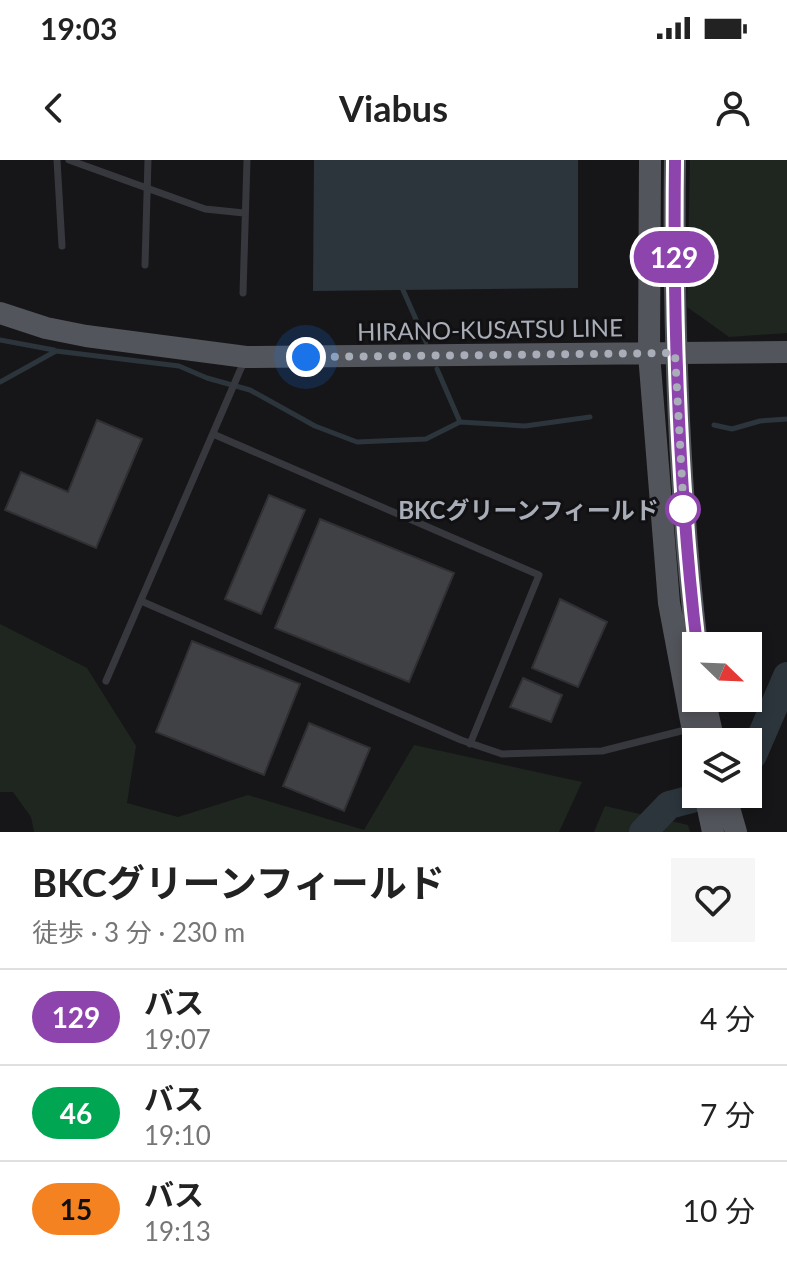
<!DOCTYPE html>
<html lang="ja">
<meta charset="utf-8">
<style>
body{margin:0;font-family:Lato,"Noto Sans JP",sans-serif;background:#f6f6f6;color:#222;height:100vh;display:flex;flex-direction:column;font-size:30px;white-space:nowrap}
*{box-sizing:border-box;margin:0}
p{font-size:26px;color:#767676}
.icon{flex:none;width:44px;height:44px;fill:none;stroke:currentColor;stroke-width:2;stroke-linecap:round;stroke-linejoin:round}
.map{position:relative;height:672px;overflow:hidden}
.details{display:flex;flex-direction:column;background:#fff;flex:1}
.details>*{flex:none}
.badge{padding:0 16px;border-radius:26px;font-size:28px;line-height:52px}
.needle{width:52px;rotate:113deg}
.tools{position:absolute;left:682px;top:472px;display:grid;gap:16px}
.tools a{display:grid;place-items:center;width:80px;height:80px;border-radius:0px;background:#fff;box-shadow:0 4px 12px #0003;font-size:40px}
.you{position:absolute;width:40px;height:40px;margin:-20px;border:6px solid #fff;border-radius:50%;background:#1a73e8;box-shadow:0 0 0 12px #1a73e833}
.map>.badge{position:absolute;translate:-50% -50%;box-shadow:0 0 0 4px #fff}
.round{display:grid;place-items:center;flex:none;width:84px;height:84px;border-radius:0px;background:#f6f6f6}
.headline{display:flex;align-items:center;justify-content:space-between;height:136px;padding:0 32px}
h1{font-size:38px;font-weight:700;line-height:60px}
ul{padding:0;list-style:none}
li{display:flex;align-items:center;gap:24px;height:96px;padding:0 32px;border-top:2px solid #e0e0e0}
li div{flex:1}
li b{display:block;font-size:30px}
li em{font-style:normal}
li .badge{min-width:88px;font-weight:700;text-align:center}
.status{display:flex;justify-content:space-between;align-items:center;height:56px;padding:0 40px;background:#fff;direction:ltr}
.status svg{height:22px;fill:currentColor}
header{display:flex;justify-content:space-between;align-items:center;height:104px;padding:0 32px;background:#fff;font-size:36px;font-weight:700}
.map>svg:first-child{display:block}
.green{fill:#1e261f}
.water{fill:#2c353c}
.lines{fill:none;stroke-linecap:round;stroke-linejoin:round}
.stream{stroke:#2c353c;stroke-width:5}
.river{stroke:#2c353c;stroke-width:28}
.building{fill:#404145;stroke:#303034;stroke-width:2}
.lane{stroke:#37383d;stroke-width:7}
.primary{stroke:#53555c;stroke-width:22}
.line-casing{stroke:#fff;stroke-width:18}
.line{stroke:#8e44ad;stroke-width:12}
.walk{stroke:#a8adb8;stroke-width:8;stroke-dasharray:0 14.4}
.stop-dot{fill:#fff;stroke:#8e44ad;stroke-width:4}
.labels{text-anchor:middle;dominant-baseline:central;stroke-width:6;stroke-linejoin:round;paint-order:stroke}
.street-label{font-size:24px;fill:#a8adb8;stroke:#111113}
.stop-label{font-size:24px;font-weight:bold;fill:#a8adb8;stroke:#111113;text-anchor:end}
</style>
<div class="status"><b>19:03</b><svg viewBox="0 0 49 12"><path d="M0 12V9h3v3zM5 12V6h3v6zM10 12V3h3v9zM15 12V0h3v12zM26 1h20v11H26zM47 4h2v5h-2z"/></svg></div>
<header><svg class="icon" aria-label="back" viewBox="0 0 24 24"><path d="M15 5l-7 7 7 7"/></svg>Viabus<svg class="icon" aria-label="person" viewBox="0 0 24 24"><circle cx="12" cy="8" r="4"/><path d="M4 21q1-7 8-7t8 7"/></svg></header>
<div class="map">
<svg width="787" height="672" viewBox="0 0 787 672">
<rect width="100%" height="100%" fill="#161618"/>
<path class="green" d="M 690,0 L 787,0 L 787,173 L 729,177 L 687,147 Z
M 0,464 L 87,508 L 136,586 L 127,643 L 178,657 L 248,635 L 364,670 L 414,585 L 582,622 L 559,672 L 34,672 L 31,657 L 13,632 L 0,632 Z
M 605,646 L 688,665 L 690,672 L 594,672 Z"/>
<path class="water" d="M 314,0 L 578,0 L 578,128 L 313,131 Z"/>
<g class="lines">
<path class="stream" d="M 403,130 L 426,182
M 0,180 L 54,190
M 437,209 L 460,262
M 0,222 L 56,191 L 179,206 L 207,218 L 250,230 L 315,266 L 357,282 L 426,279 L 460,262 L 525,266 L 590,257
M 714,265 L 732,269 L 760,261 L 787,259"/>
<path class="river" d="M 753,595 L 787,516
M 643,672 L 669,645 L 692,639"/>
</g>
<path class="building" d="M 97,260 L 142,279 L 96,388 L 5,350 L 21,312 L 68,332 Z
M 269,335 L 305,350 L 261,454 L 225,439 Z
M 320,359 L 454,413 L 409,522 L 275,468 Z
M 560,439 L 607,462 L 578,527 L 532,508 Z
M 192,481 L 300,524 L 264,615 L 156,572 Z
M 523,518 L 562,535 L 551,562 L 510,547 Z
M 309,563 L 370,588 L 344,651 L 283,626 Z"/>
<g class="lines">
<path class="lane" d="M 57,0 L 62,86
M 69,0 L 205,49 L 244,53
M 145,105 L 148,0
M 243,133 L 247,0
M 213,274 L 539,415 L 470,584
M 141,441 L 461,580 L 502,594 L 602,591 L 689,569
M 106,521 L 245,199"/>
<path class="primary" d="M 650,0 L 649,194 L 669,443 L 696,587
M 675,0 C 673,163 678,324 697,486
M 0,153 L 46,168 L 86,176 L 246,197 L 787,192
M 704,538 L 714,582
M 705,634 L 713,672
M 725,634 L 736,672"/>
</g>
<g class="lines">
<g class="line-casing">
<path id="line" d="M 675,0 C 673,163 678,324 697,486"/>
</g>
<use href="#line" class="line"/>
<path class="walk" d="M 306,197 L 675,193 L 684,355 L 683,349"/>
</g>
<circle class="stop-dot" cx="683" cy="349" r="16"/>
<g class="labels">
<g class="street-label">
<text transform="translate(490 169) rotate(-1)">HIRANO-KUSATSU LINE</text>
</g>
<g class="stop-label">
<text x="659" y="349">BKCグリーンフィールド</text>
</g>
</g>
</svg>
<div class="tools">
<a><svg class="needle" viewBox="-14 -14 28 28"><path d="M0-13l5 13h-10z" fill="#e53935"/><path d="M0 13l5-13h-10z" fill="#767676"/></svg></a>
<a><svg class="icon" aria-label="layers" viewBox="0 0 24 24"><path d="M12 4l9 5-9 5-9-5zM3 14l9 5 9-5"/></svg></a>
</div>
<div class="you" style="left:306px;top:197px"></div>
<b class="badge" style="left:674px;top:97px;background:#8e44ad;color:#fff">129</b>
</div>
<section class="details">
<div class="headline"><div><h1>BKCグリーンフィールド</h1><p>徒歩 · 3 分 · 230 m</p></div><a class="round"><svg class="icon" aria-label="heart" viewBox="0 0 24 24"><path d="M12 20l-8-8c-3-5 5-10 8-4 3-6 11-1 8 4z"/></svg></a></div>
<ul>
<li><span class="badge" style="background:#8e44ad;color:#fff">129</span><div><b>バス</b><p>19:07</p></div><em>4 分</em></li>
<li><span class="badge" style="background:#00a651;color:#fff">46</span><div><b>バス</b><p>19:10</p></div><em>7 分</em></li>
<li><span class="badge" style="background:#f58220;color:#111">15</span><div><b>バス</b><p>19:13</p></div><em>10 分</em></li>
</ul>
</section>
